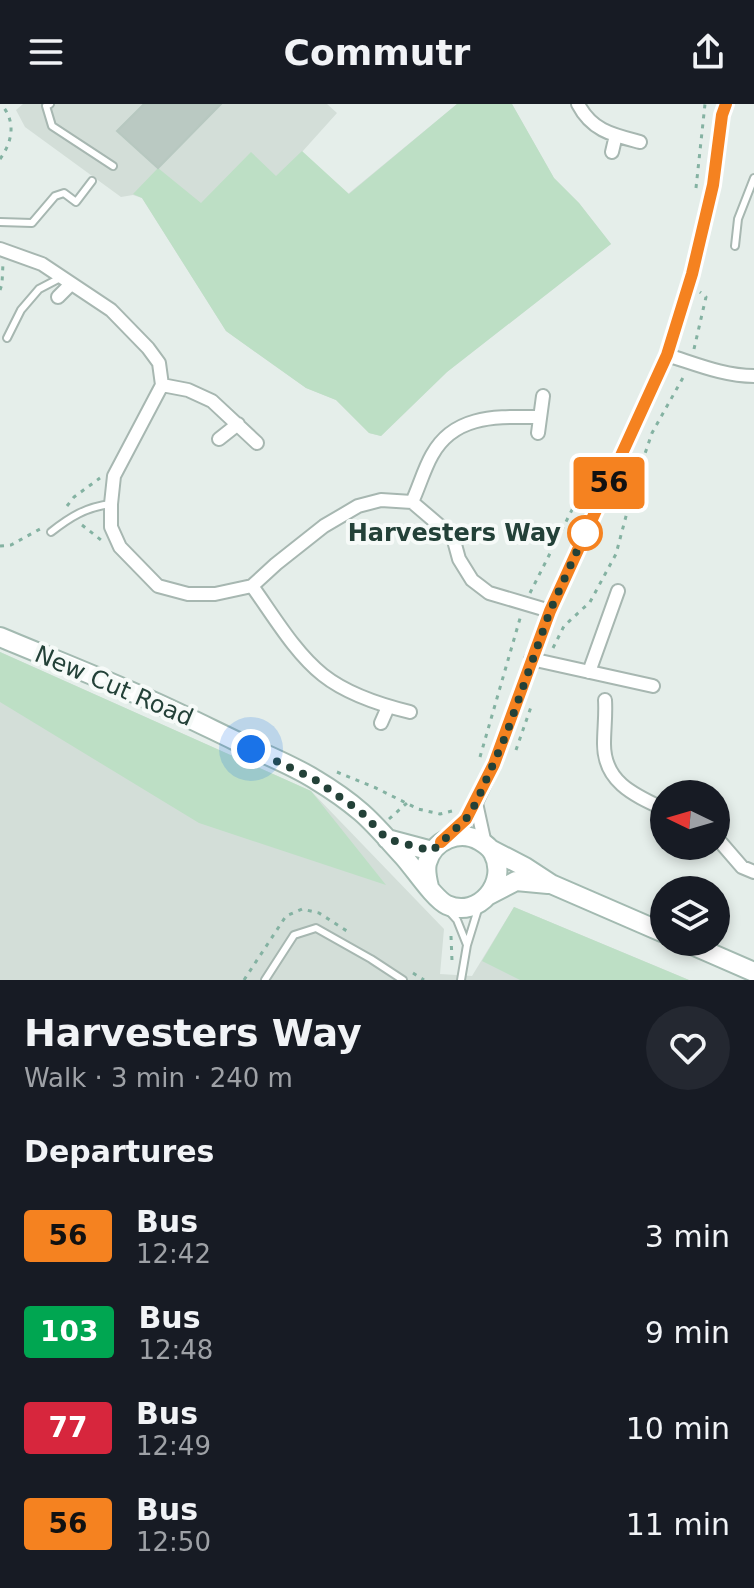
<!DOCTYPE html>
<meta charset="utf-8">
<style>
body{margin:0;font-family:"DejaVu Sans",sans-serif;background:#242831;color:#f1f3f6;height:100vh;display:flex;flex-direction:column;font-size:30px;white-space:nowrap}
*{box-sizing:border-box;margin:0}
p{font-size:26px;color:#9ea1a6}
.icon{flex:none;width:44px;height:44px;fill:none;stroke:currentColor;stroke-width:2;stroke-linecap:round;stroke-linejoin:round}
.map{position:relative;height:876px;overflow:hidden}
.drawer{display:flex;flex-direction:column;background:#171b24;flex:1}
.drawer>*{flex:none}
.badge{padding:0 16px;border-radius:6px;font-size:28px;line-height:52px}
.needle{width:52px;rotate:275deg}
.controls{position:absolute;left:650px;top:676px;display:grid;gap:16px}
.controls a{display:grid;place-items:center;width:80px;height:80px;border-radius:50%;background:#171b24;box-shadow:0 4px 12px #0003;font-size:40px}
.you{position:absolute;width:40px;height:40px;margin:-20px;border:6px solid #fff;border-radius:50%;background:#1a73e8;box-shadow:0 0 0 12px #1a73e833}
.map>.badge{position:absolute;translate:-50% -50%;box-shadow:0 0 0 4px #fff}
h2{padding:0 24px;font-size:30px;line-height:72px}
.round{display:grid;place-items:center;flex:none;width:84px;height:84px;border-radius:42px;background:#242831}
.overview{display:flex;align-items:center;justify-content:space-between;height:136px;padding:0 24px}
h1{font-size:38px;font-weight:600;line-height:60px}
ul{padding:0;list-style:none}
li{display:flex;align-items:center;gap:24px;height:96px;padding:0 24px}
li div{flex:1}
li b{display:block;font-size:30px}
li em{font-style:normal}
li .badge{min-width:88px;font-weight:700;text-align:center}
header{display:flex;justify-content:space-between;align-items:center;height:104px;padding:0 24px;background:#171b24;font-size:36px;font-weight:600}
.map>svg:first-child{display:block}
.built{fill:#d3ded8}
.green{fill:#bddfc5}
.building{fill:#bac9c2;stroke:#b7c8c0;stroke-width:2}
.lines{fill:none;stroke-linecap:round;stroke-linejoin:round}
.lane-casing{stroke:#a7b7b1;stroke-width:10}
.street-casing{stroke:#a7b7b1;stroke-width:16}
.secondary-casing{stroke:#a3bab1;stroke-width:22}
.path{stroke:#84b2a2;stroke-width:3;stroke-dasharray:4 6;stroke-linecap:butt}
.lane{stroke:#fff;stroke-width:6}
.street{stroke:#fff;stroke-width:12}
.secondary{stroke:#fff;stroke-width:18}
.line-casing{stroke:#fff;stroke-width:18}
.line{stroke:#f58220;stroke-width:12}
.walk{stroke:#234138;stroke-width:8;stroke-dasharray:0 14.4}
.stop-dot{fill:#fff;stroke:#f58220;stroke-width:4}
.labels{text-anchor:middle;dominant-baseline:central;stroke-width:8;stroke-linejoin:round;paint-order:stroke}
.stop-label{font-size:24px;font-weight:bold;fill:#234138;stroke:#f6faf8;text-anchor:end}
.street-label{font-size:24px;fill:#234138;stroke:#f6faf8}
</style>
<header><svg class="icon" aria-label="menu" viewBox="0 0 24 24"><path d="M4 6h16M4 12h16M4 18h16"/></svg>Commutr<svg class="icon" aria-label="share" viewBox="0 0 24 24"><path d="M12 15V3M7 8l5-5 5 5M5 13v7h14v-7"/></svg></header>
<div class="map">
<svg width="754" height="876" viewBox="0 0 754 876">
<rect width="100%" height="100%" fill="#e5eeea"/>
<path class="built" d="M 23,0 L 327,0 L 337,9 L 302,48 L 348,90 L 457,0 L 512,0 L 554,74 L 579,99 L 611,140 L 447,268 L 381,332 L 369,329 L 336,296 L 306,284 L 226,227 L 142,94 L 133,91 L 121,93 L 25,23 L 16,6 Z
M 0,548 L 311,687 L 444,825 L 440,870 L 472,872 L 514,803 L 689,876 L 0,876 Z"/>
<path class="green" d="M 457,0 L 512,0 L 554,74 L 579,99 L 611,140 L 447,268 L 381,332 L 369,329 L 336,296 L 306,284 L 226,227 L 142,94 L 133,90 L 158,64 L 201,99 L 251,48 L 276,72 L 302,47 L 349,90 Z
M 0,548 L 311,687 L 386,781 L 199,719 L 0,598 Z
M 514,803 L 689,876 L 520,876 L 482,857 Z"/>
<path class="building" d="M 144,0 L 221,0 L 158,64 L 117,27 Z"/>
<g class="lines">
<g class="lane-casing">
<path id="lane" d="M 50,0 L 46,2 L 52,22 L 113,62
M 0,118 L 32,119 L 55,92 L 64,89 L 76,98 L 92,77
M 735,142 L 738,115 L 754,74
M 7,234 L 21,206 L 39,185 L 62,173
M 51,428 C 70,413 86,403 111,400
M 448,806 L 457,816 L 467,841
M 265,876 L 294,831 L 316,824 L 371,855 L 403,876
M 461,876 L 467,841 L 479,802"/>
</g>
<g class="street-casing">
<path id="street" d="M 578,0 C 592,27 613,31 640,38
M 612,48 L 616,31
M 0,145 L 42,160 L 111,206 L 148,244 L 159,259 L 162,281 L 114,372 L 111,400 L 111,423 L 120,443 L 158,482 L 188,490 L 215,490 L 252,482 L 276,460 L 324,422 L 358,402 L 381,396 L 412,398 L 453,433 L 459,455 L 472,476 L 489,489 L 550,507
M 58,193 L 71,180
M 667,251 C 696,260 724,272 754,272
M 162,281 L 188,286 L 212,297 L 257,339
M 538,329 L 543,292
M 219,335 L 238,320
M 412,398 C 419,383 424,365 432,351 C 455,309 500,313 540,313
M 252,482 C 273,511 295,549 323,571 C 347,590 381,601 410,608
M 531,555 L 653,582
M 589,568 L 618,487
M 605,596 C 606,611 604,625 604,640 C 604,678 634,691 664,705
M 381,619 L 388,603
M 476,699 L 485,740
M 716,733 L 742,763 L 754,768
M 446,734 L 466,715 L 476,699 L 494,660 L 550,507 L 667,251 L 692,170 L 713,81 L 722,11 L 726,0"/>
</g>
<g class="secondary-casing">
<path id="secondary" d="M 0,533 C 50,554 102,574 152,597 C 179,609 207,623 234,636 C 261,649 291,660 316,676 C 331,685 347,696 361,708 C 376,721 389,737 403,752 C 414,764 434,795 447,801 C 479,815 509,778 493,749 C 490,743 485,740 480,737 C 460,725 433,736 427,759 C 425,767 427,775 429,783
M 387,735 L 432,747
M 492,746 L 525,763 L 551,780 L 664,829
M 489,791 L 516,777 L 548,780
M 685,838 L 754,868"/>
</g>
<path class="path" d="M 0,55 C 13,37 16,17 1,0
M 696,84 L 705,0
M 0,186 L 2,180 L 3,159
M 694,245 L 706,193 L 700,188
M 67,402 L 74,393 L 100,374
M 82,421 L 101,436
M 0,442 L 11,441 L 40,425
M 530,489 L 580,390 L 599,363
M 553,544 L 564,522 L 590,498 L 616,450 L 634,382 L 652,329 L 685,270
M 516,646 L 532,600
M 480,653 L 521,511
M 337,668 L 376,684 L 418,705 L 440,710 L 452,707
M 389,715 L 407,699
M 451,832 L 452,857
M 413,869 L 424,876
M 244,876 L 286,812 L 302,805 L 319,809 L 350,829"/>
<use href="#lane" class="lane"/>
<use href="#street" class="street"/>
<use href="#secondary" class="secondary"/>
</g>
<g class="lines">
<g class="line-casing">
<path id="line" d="M 441,738 L 466,715 L 494,660 L 550,507 L 667,251 L 692,170 L 713,81 L 722,11 L 726,0"/>
</g>
<use href="#line" class="line"/>
<path class="walk" d="M 251,645 L 314,675 L 361,708 L 387,735 L 432,747 L 466,715 L 476,699 L 506,631 L 550,507 L 585,429"/>
</g>
<circle class="stop-dot" cx="585" cy="429" r="16"/>
<g class="labels">
<g class="stop-label">
<text x="561" y="429">Harvesters Way</text>
</g>
<g class="street-label">
<text transform="translate(114 582) rotate(23)">New Cut Road</text>
</g>
</g>
</svg>
<div class="controls">
<a><svg class="needle" viewBox="-14 -14 28 28"><path d="M0-13l5 13h-10z" fill="#e53935"/><path d="M0 13l5-13h-10z" fill="#9ea1a6"/></svg></a>
<a><svg class="icon" aria-label="layers" viewBox="0 0 24 24"><path d="M12 4l9 5-9 5-9-5zM3 14l9 5 9-5"/></svg></a>
</div>
<div class="you" style="left:251px;top:645px"></div>
<b class="badge" style="left:609px;top:379px;background:#f58220;color:#111">56</b>
</div>
<section class="drawer">
<div class="overview"><div><h1>Harvesters Way</h1><p>Walk · 3 min · 240 m</p></div><a class="round"><svg class="icon" aria-label="heart" viewBox="0 0 24 24"><path d="M12 20l-8-8c-3-5 5-10 8-4 3-6 11-1 8 4z"/></svg></a></div>
<h2>Departures</h2>
<ul>
<li><span class="badge" style="background:#f58220;color:#111">56</span><div><b>Bus</b><p>12:42</p></div><em>3 min</em></li>
<li><span class="badge" style="background:#00a651;color:#fff">103</span><div><b>Bus</b><p>12:48</p></div><em>9 min</em></li>
<li><span class="badge" style="background:#d7263d;color:#fff">77</span><div><b>Bus</b><p>12:49</p></div><em>10 min</em></li>
<li><span class="badge" style="background:#f58220;color:#111">56</span><div><b>Bus</b><p>12:50</p></div><em>11 min</em></li>
</ul>
</section>
